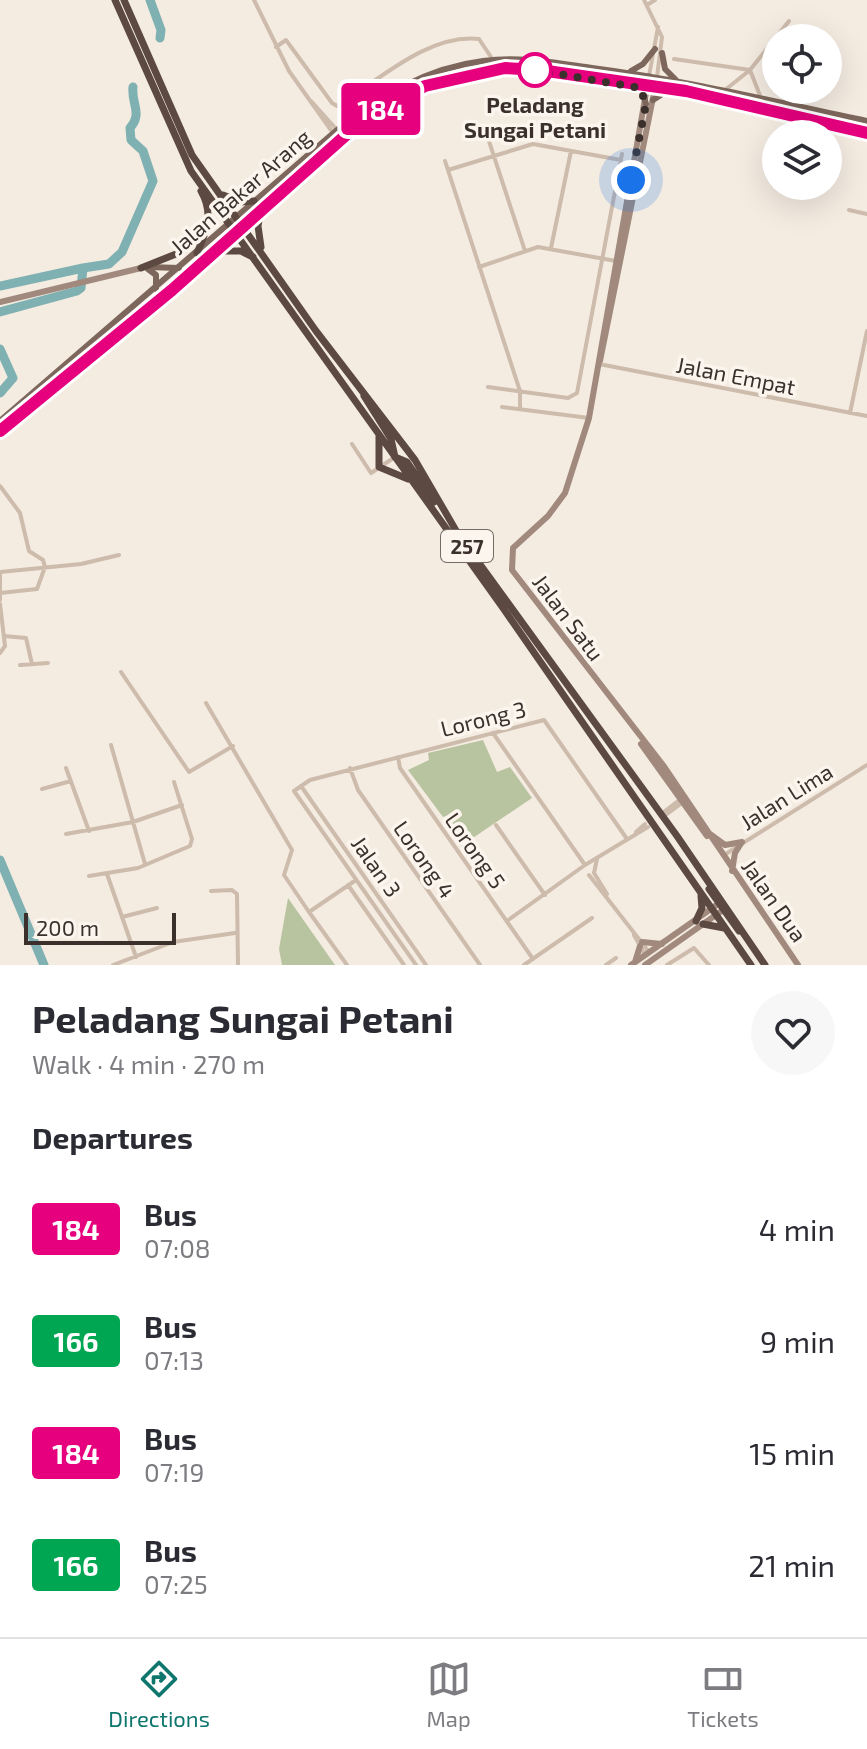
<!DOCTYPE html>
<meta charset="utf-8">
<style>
body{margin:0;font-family:"Exo 2",sans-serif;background:#f7f7f7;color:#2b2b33;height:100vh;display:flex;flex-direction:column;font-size:30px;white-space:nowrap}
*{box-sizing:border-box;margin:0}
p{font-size:26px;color:#7c7c81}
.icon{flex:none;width:44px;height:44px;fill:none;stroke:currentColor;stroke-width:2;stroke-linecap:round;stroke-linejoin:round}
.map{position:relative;height:965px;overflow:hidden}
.side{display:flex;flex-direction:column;background:#fff;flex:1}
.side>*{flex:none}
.badge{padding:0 16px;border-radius:6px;font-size:28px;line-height:52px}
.controls{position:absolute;left:762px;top:24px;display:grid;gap:16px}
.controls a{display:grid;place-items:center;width:80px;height:80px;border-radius:50%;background:#fff;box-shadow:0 8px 32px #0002;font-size:40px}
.scale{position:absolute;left:24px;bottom:20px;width:152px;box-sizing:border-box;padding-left:8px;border:4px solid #3b302b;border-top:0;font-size:22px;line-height:28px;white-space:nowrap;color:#3b302b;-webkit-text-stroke:6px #fbf5ee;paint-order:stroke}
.you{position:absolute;width:40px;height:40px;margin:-20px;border:6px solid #fff;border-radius:50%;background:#1a73e8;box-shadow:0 0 0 12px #1a73e833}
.map>.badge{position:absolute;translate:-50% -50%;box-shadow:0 0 0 4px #fff}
h2{padding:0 32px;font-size:30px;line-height:72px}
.round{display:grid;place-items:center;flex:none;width:84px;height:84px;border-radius:42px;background:#f7f7f7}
.overview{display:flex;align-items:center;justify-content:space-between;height:136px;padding:0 32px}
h1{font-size:38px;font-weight:700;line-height:60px}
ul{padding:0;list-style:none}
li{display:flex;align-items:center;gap:24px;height:112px;padding:0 32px}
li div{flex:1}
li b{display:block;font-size:30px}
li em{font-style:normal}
li .badge{min-width:88px;font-weight:700;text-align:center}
.dock{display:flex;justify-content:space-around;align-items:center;height:112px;border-top:2px solid #e1e1e2;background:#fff;font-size:22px;color:#7c7c81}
.dock a{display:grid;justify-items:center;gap:4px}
.dock .current{color:#0f766e}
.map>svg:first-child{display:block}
.green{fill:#b8c4a0}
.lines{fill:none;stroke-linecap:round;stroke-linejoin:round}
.river{stroke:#7fb0b2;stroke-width:9}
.street{stroke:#cdbbac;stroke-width:4}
.secondary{stroke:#a18a7d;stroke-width:6}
.primary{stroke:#7d675c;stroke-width:6}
.highway{stroke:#5c4a42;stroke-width:7}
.line-casing{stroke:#fff;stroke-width:18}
.line{stroke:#e6007e;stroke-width:12}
.walk{stroke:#3b302b;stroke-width:8;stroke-dasharray:0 14.4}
.stop-dot{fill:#fff;stroke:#e6007e;stroke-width:4}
.labels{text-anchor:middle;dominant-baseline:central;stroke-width:7;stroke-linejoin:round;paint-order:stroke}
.shield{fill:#fbf5ee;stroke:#756b66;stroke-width:2}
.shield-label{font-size:20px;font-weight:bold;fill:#3b302b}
.stop-label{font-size:22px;font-weight:bold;fill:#3b302b;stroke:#fbf5ee}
.street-label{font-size:22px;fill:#3b302b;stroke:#fbf5ee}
</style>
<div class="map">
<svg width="867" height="965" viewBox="0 0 867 965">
<rect width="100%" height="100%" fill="#f4ebe1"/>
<path class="green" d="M 483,740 L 497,772 L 510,767 L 532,798 L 461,846 L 446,816 L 443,817 L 408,770 L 429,760 L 428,753 Z
M 288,898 L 335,965 L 282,965 L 279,949 Z"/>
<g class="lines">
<path class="river" d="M 150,0 L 161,30 L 160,38
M 0,286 L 83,268
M 0,312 L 77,291 L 81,288 L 83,268 L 109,264 L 122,252 L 153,181 L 143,151 L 131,140 L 130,128 C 143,113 131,104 133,87
M 0,349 L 13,378 L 0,393
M 0,860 L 44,965"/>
<path class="street" d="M 254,0 L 289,71 L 333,133
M 644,0 L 662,37 L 657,77
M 647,5 L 655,0
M 276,47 L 286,40 L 332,103 L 337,106 C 377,82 428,33 479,39 L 493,60
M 674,59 L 750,70
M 750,70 L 761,98
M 649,76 L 658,27
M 725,90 L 750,70 L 789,21
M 311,101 L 337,130
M 485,129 L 525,251
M 445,161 L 520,391 L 520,409
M 448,170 L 533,144 L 621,160
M 849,210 L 867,214
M 551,248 L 571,151
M 479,267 L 538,247 L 616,261
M 599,364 L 867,416
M 488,387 L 568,398 L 577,393 L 622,154
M 502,407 L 589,418
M 850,413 L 867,331
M 352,444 L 371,473 L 395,457
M 0,486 L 20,513 L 29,551 L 43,560 L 45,567
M 0,572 L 81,564 L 119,555
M 0,593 L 37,589 L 45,567
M 0,600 L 0,572
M 0,604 L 5,646 L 0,653
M 4,636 L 26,638 L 32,664
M 20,665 L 48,663
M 121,672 L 189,772 L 233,746
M 206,703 L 292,850 L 284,875 L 309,912
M 493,733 L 585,865
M 111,745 L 145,864
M 398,757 L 400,768 L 533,959
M 66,768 L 89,831
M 350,768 L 358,790 L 480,965
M 301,786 L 426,965
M 42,789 L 71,781
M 665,811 L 682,798
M 667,814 L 682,803
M 496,825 L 545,895
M 636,832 L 645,824
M 66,834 L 133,822 L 182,805
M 724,855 L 867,765
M 597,859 L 594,873 L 607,894
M 107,874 L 136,957
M 589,875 L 649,952
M 89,876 L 138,868 L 190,846 L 192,839 L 174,782
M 348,885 L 404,965
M 211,891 L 232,890 L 237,894 L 238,965
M 122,917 L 157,908
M 507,921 L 585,865 L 648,827
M 634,935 L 645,955
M 113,965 L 173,942 L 235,933
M 347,965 L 309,912 L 356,880
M 416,965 L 294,791 L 310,780 L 544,720 L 627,839
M 524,965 L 592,918
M 606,965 L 616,958
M 667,965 L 694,948 L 709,965"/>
<path class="secondary" d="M 649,76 L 589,418 L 565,493 L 548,516 L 513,548 L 512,570 L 663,765 L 798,965
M 0,302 L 141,268
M 600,361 L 657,78
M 641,744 L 707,836
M 710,834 L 725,845 L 742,842
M 732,871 L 735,853 L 742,842
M 642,942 L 662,944
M 635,962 L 640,946
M 631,965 L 718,904
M 645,965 L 723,910"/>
<path class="primary" d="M 662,53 L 665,69 L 676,80
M 631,71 L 643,64 L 655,49
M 635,84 L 643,93 L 646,104
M 653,100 L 670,89
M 148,267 L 179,268
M 148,269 L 156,275 L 156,289
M 0,421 L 337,130 C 381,96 426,68 483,61 C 520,56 556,63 592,68 C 685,80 775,102 867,121
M 0,431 L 172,290 L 364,119 L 425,86 L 505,68 L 540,70 L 686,91 L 867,133"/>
<path class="highway" d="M 115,0 L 191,171 L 503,608 L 751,965
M 124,0 L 192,155 L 316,331 L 415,460 L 458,534 L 677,836 L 765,965
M 223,195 L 241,202 L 254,201
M 261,247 L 258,226 L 261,209
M 217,251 L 241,251 L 253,257
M 197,253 C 207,231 214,214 201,191
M 141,268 L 181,252 L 202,236
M 364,396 L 391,439 L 395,457
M 379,436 L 379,467 L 408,479
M 395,457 L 407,462 L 434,502
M 709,889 L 739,931
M 696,921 L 702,908 L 701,896
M 703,924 L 724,928"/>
</g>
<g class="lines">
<g class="line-casing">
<path id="line" d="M 0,431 L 172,290 L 364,119 L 425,86 L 505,68 L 540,70 L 686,91 L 867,133"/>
</g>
<use href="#line" class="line"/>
<path class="walk" d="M 535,70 L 640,88 L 646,104 L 631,180"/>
</g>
<circle class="stop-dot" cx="535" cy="70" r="16"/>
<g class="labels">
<rect class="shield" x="441" y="530" width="52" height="32" rx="6"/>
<g class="shield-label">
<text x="467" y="546">257</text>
</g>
<g class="stop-label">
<text x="535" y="104">Peladang<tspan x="535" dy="25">Sungai Petani</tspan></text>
</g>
<g class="street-label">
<text transform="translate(240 191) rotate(-41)">Jalan Bakar Arang</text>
<text transform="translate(736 375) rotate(11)">Jalan Empat</text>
<text transform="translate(569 617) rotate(53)">Jalan Satu</text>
<text transform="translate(483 718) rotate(-14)">Lorong 3</text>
<text transform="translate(786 796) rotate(-32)">Jalan Lima</text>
<text transform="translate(476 850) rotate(55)">Lorong 5</text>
<text transform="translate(425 859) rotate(55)">Lorong 4</text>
<text transform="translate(377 866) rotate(55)">Jalan 3</text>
<text transform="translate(775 900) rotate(55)">Jalan Dua</text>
</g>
</g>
</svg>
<div class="controls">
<a><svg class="icon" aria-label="locate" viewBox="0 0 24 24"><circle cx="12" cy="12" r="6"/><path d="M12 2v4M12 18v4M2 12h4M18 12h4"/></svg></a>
<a><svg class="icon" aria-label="layers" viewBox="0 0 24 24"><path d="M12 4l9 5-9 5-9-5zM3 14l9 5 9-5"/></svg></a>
</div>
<div class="scale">200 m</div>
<div class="you" style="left:631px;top:180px"></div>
<b class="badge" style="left:381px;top:109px;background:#e6007e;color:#fff">184</b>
</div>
<section class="side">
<div class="overview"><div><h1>Peladang Sungai Petani</h1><p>Walk · 4 min · 270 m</p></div><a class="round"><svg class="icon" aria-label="heart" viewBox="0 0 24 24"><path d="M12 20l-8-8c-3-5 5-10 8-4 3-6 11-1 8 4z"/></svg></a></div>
<h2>Departures</h2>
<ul>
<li><span class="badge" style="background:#e6007e;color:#fff">184</span><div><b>Bus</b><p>07:08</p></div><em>4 min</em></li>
<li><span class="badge" style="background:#00a651;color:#fff">166</span><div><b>Bus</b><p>07:13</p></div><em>9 min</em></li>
<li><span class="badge" style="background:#e6007e;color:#fff">184</span><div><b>Bus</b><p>07:19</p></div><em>15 min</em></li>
<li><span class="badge" style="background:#00a651;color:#fff">166</span><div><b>Bus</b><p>07:25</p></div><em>21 min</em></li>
</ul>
</section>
<nav class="dock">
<a class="current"><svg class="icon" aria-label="directions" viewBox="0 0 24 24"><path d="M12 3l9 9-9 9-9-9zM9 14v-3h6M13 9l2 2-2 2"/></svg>Directions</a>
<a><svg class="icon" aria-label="map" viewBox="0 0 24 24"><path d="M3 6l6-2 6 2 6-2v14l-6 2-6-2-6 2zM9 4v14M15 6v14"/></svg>Map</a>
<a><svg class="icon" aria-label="tickets" viewBox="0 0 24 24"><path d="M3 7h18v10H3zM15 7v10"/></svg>Tickets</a>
</nav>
